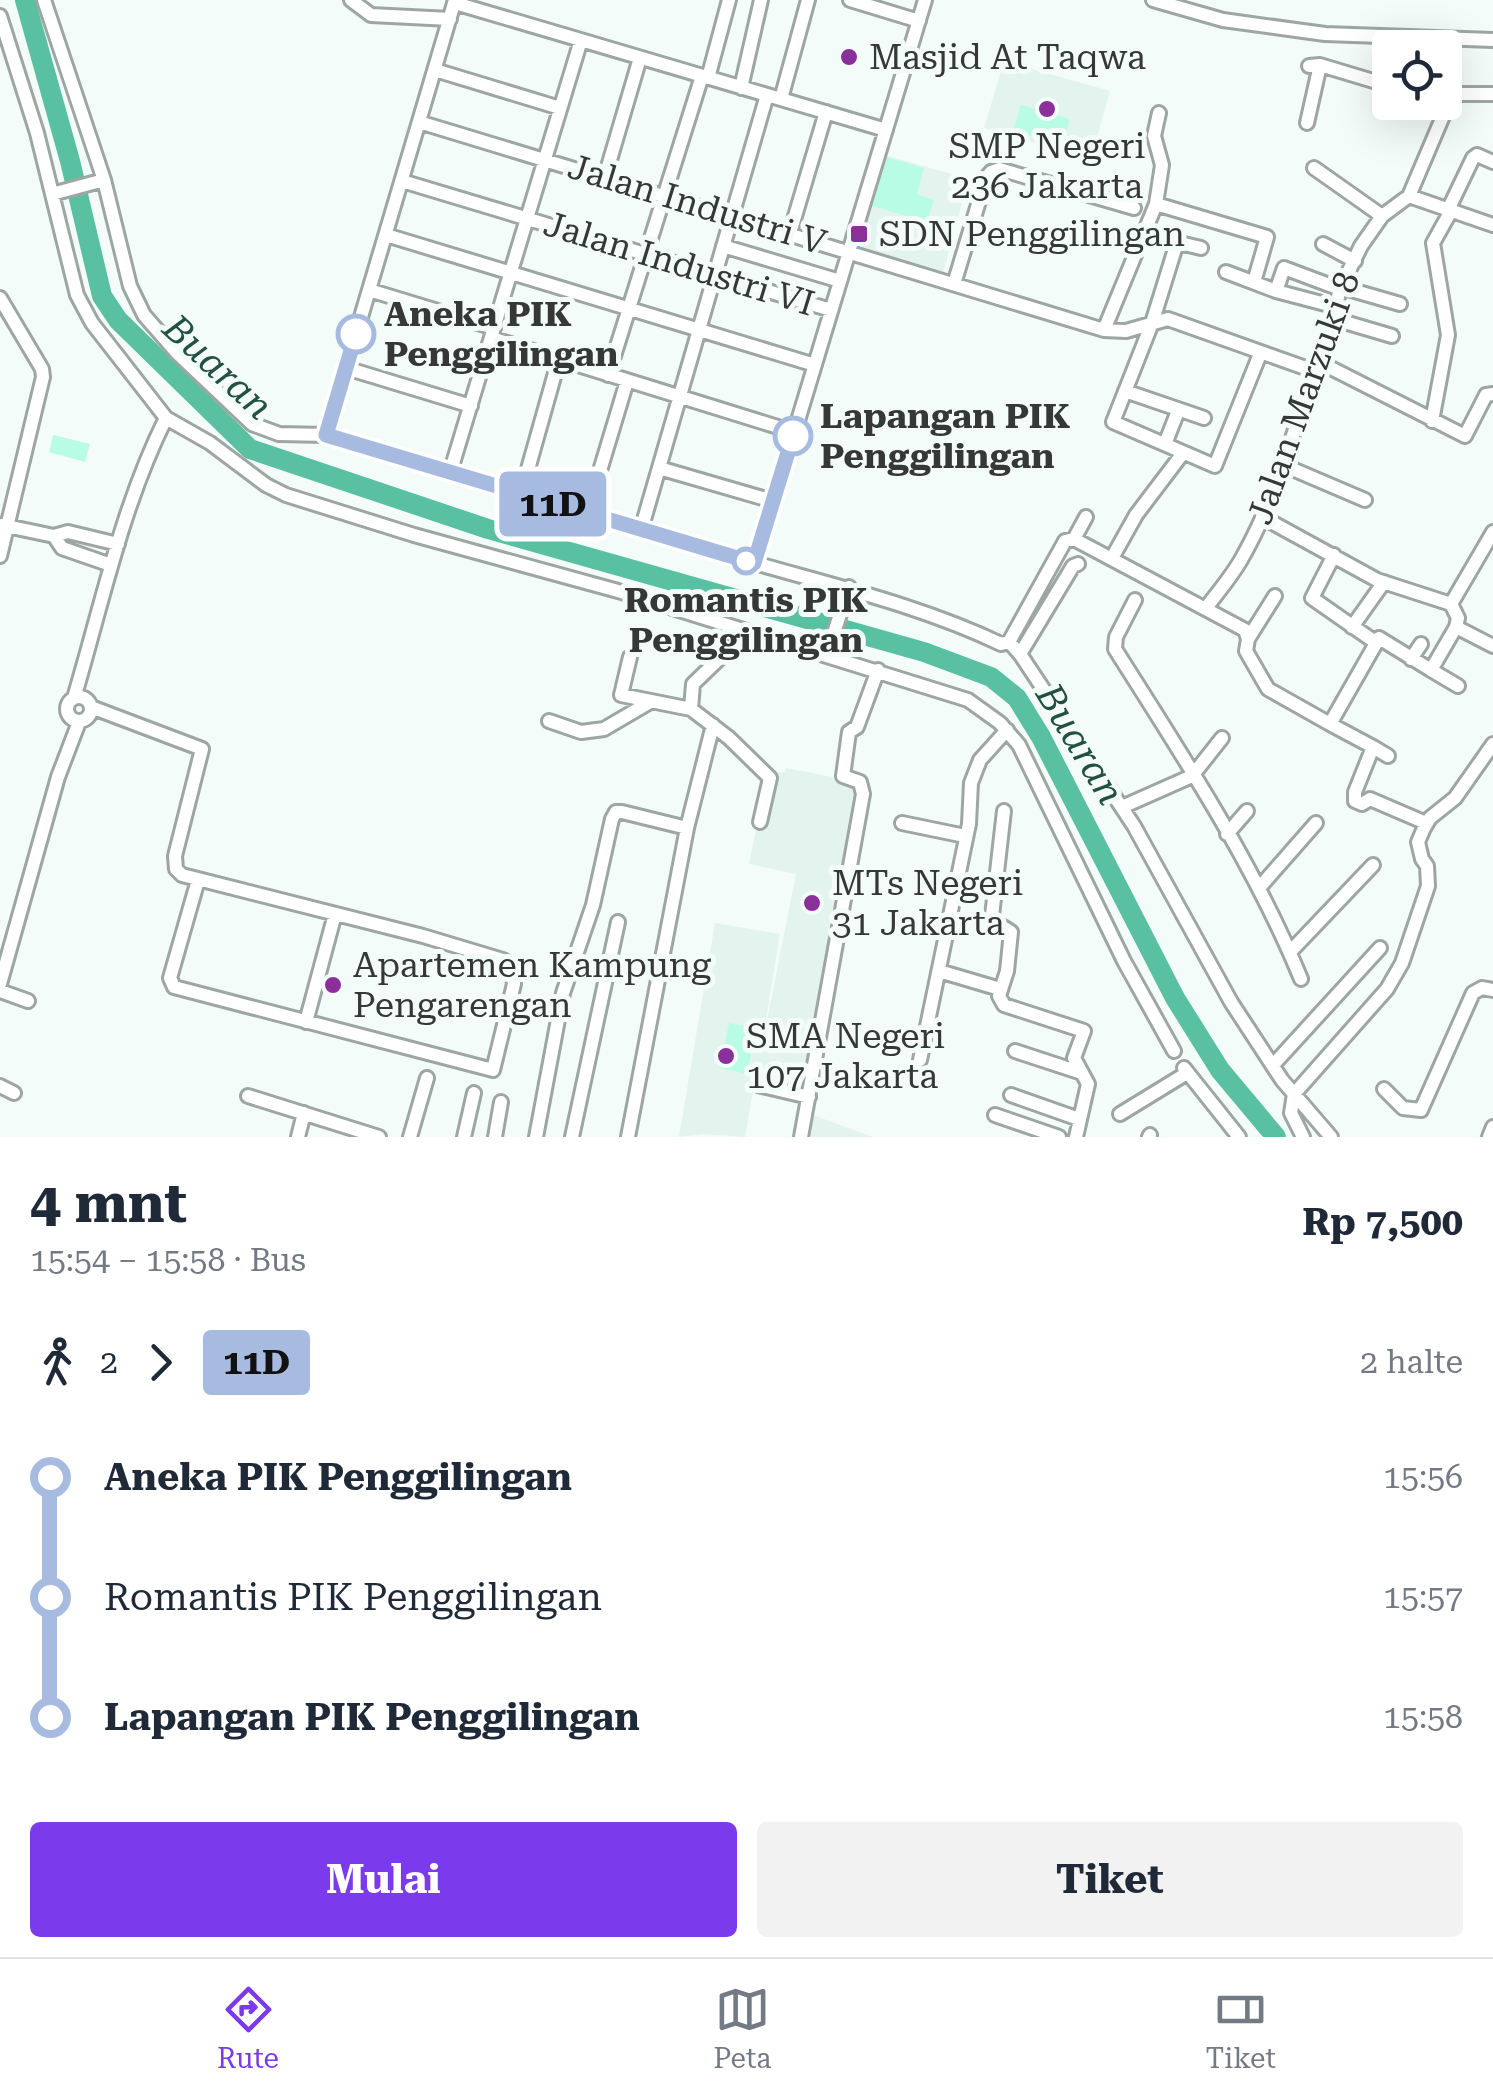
<!DOCTYPE html>
<html lang="id">
<meta charset="utf-8">
<style>
body{margin:0;font-family:"Roboto Serif",serif;background:#f2f2f3;color:#1f2937;height:100vh;display:flex;flex-direction:column;font-size:38px;white-space:nowrap}
*{box-sizing:border-box;margin:0}
p{font-size:32px;color:#747a83}
.icon{flex:none;width:55px;height:55px;fill:none;stroke:currentColor;stroke-width:2;stroke-linecap:round;stroke-linejoin:round}
.map{position:relative;height:1137px;overflow:hidden}
.sheet{display:flex;flex-direction:column;background:#fff;flex:1}
.sheet>*{flex:none}
.badge{padding:0 20px;border-radius:8px;font-size:35px;line-height:65px}
.fabs{position:absolute;left:1372px;top:30px;display:grid;gap:20px}
.fabs a{display:grid;place-items:center;width:90px;height:90px;border-radius:10px;background:#fff;box-shadow:0 10px 40px #0002;font-size:50px}
.map>.badge{position:absolute;translate:-50% -50%;box-shadow:0 0 0 5px #fff}
.legs{display:flex;align-items:center;gap:15px;height:110px;padding:0 30px;font-size:32px}
.legs p{margin-inline-start:auto}
.head{display:flex;align-items:center;justify-content:space-between;height:170px;padding:0 30px}
h1{font-size:55px;font-weight:700;line-height:75px}
.primary-button{display:flex;gap:20px;margin-top:auto;padding:20px 30px}
.primary-button a{flex:1;height:115px;border-radius:10px;background:#7c3aed;color:#fff;font-size:40px;font-weight:700;line-height:115px;text-align:center}
.primary-button a+a{background:#f2f2f3;color:#1f2937}
ul{padding:0 30px;list-style:none}
li{display:flex;align-items:center;gap:35px;height:120px;font-size:38px}
li i{display:grid;place-items:center;width:15px;height:100%;margin:0 12px;background:currentColor}
li i::after{content:'';width:25px;height:25px;margin:-12px;border:8px solid;border-radius:50%;background:#fff}
li p{margin-inline-start:auto}
li:first-child i{background:linear-gradient(#0000 50%,currentColor 0)}
li:last-child i{background:linear-gradient(currentColor 50%,#0000 0)}
.menu{display:flex;justify-content:space-around;align-items:center;height:140px;border-top:2px solid #e0e1e3;background:#fff;font-size:28px;color:#747a83}
.menu a{display:grid;justify-items:center;gap:5px}
.menu .selected{color:#7c3aed}
.map>svg:first-child{display:block}
.built{fill:#e2f4ed}
.green{fill:#b9fce5}
.lines{fill:none;stroke-linecap:round;stroke-linejoin:round}
.river{stroke:#59c1a2;stroke-width:20}
.minor-casing{stroke:#9ea6a3;stroke-width:18}
.minor{stroke:#fff;stroke-width:12}
.line-1-casing{stroke:#fff;stroke-width:22}
.line-1{stroke:#a7bbe0;stroke-width:15}
.poi-dot{fill:#8b309b;stroke:#f3fcf9;stroke-width:4}
.stop-1-dot{fill:#fff;stroke:#a7bbe0;stroke-width:5}
.labels{text-anchor:middle;dominant-baseline:central;stroke-width:10;stroke-linejoin:round;paint-order:stroke}
.poi-label{font-size:35px;fill:#353837;stroke:#f3fcf9;text-anchor:start}
.street-label{font-size:35px;fill:#353837;stroke:#f3fcf9}
.stop-label{font-size:35px;font-weight:bold;fill:#353837;stroke:#f3fcf9;text-anchor:start}
.water-label{font-size:38px;font-style:italic;fill:#235042;stroke:#f3fcf9}
</style>
<div class="map">
<svg width="1493" height="1137" viewBox="0 0 1493 1137">
<rect width="100%" height="100%" fill="#f3fcf9"/>
<path class="built" d="M 1004,61 L 1110,91 L 1091,159 L 984,128 Z
M 878,153 L 969,179 L 943,273 L 851,248 Z
M 786,768 L 858,782 L 828,931 L 835,934 L 822,986 L 804,1091 L 755,1080 L 745,1137 L 704,1134 L 679,1137 L 715,923 L 780,934 L 761,1050 L 796,874 L 749,864 L 768,770 L 784,773 Z
M 810,1114 L 873,1137 L 805,1137 Z"/>
<path class="green" d="M 1021,105 L 1070,119 L 1062,145 L 1013,131 Z
M 886,157 L 924,168 L 917,194 L 934,200 L 927,222 L 872,206 Z
M 53,435 L 90,444 L 85,462 L 49,452 Z
M 729,1023 L 756,1028 L 747,1074 L 720,1068 Z"/>
<g class="lines">
<path class="river" d="M 25,0 L 70,161 L 102,296 L 118,320 L 250,449 L 488,529 L 924,652 L 991,677 L 1017,698 L 1041,737 L 1175,998 L 1220,1070 L 1276,1137"/>
<g class="minor-casing">
<path id="minor" d="M 44,0 L 104,180 L 130,286 L 144,315 L 178,354 L 252,424 L 279,434 L 326,435 C 462,476 598,518 734,557 C 825,584 915,603 1001,644 L 1009,642 L 1020,654 L 1134,826 L 1231,1002 L 1282,1080 L 1331,1137
M 351,0 L 371,15 L 450,19
M 850,0 L 919,21
M 1153,0 L 1223,20 L 1325,34 L 1493,40
M 455,3 L 886,130
M 0,16 L 37,133 L 77,295 L 92,323 L 166,418 L 210,443 L 266,485 L 286,495 L 414,535 L 618,591 L 968,700 L 1000,723 L 1019,745 L 1124,961 L 1174,1051
M 1309,66 L 1320,65 L 1390,86
M 435,70 L 560,108
M 708,78 L 729,0
M 741,88 L 761,0
M 1446,94 L 1493,94
M 781,99 L 808,0
M 419,122 L 1104,330 L 1126,331 L 1168,319 L 1314,371
M 1307,123 L 1320,65
M 1314,168 L 1382,216
M 605,177 L 640,58
M 402,181 L 831,310
M 52,194 L 104,180
M 1409,196 L 1493,225
M 1156,204 L 1267,237 L 1254,282
M 1449,208 L 1473,158 L 1477,155 L 1493,162
M 790,233 L 826,112
M 386,235 L 815,365
M 1323,244 L 1355,261
M 723,246 L 840,281
M 1201,248 L 1180,243 L 1175,249 L 1152,323 L 1113,422 L 1215,466 L 1260,354
M 1226,272 L 1276,291 L 1333,306
M 954,284 L 986,178 L 991,172 L 999,169 L 1134,208
M 1341,287 L 1400,304
M 369,290 L 494,328
M 1276,291 L 1284,268 L 1340,289
M 0,298 L 42,369 L 43,377 L 0,556
M 1331,318 L 1392,336
M 1104,330 L 1156,204 L 1162,165 L 1154,136 L 1159,113
M 491,338 L 794,432
M 1321,363 L 1465,436 L 1486,395 L 1493,394
M 346,368 L 471,406
M 608,375 L 702,76
M 1125,391 L 1204,418
M 1432,421 L 1448,335 L 1433,243 L 1452,209
M 326,435 L 455,0
M 1165,444 L 1178,411
M 1283,465 L 1365,500
M 659,468 L 773,501
M 450,473 L 581,40
M 521,494 L 559,359
M 587,514 L 627,381
M 1262,517 L 1377,580 L 1451,604 L 1458,618 L 1456,627
M 2,525 L 54,536 L 68,532 L 118,544
M 641,530 L 767,95
M 54,536 L 62,548 L 111,565
M 1074,539 L 1245,630 L 1248,639 L 1246,651 L 1268,689 L 1330,724 L 1379,638 L 1431,670 L 1456,627 L 1493,646
M 1334,555 L 1312,598 L 1375,642
M 1112,558 L 1136,515 L 1183,453
M 755,563 L 925,0
M 1135,600 L 1116,637 L 1115,649 C 1182,755 1253,862 1301,979
M 1451,604 L 1493,532
M 1206,608 C 1218,592 1232,576 1242,558 C 1275,500 1293,434 1314,371 L 1321,363 L 1340,289 L 1361,246 L 1382,216 L 1409,196 L 1452,95
M 1352,627 L 1384,582
M 1248,639 L 1275,596
M 1009,642 L 1065,541 L 1074,539 L 1086,517
M 827,654 L 849,587
M 1020,654 L 1073,566 L 1078,564
M 630,657 L 621,695 L 691,709 L 729,738 L 770,778 L 760,822
M 1411,659 L 1421,644
M 1431,670 L 1458,686
M67 709a12 12 0 1 1 24 0a12 12 0 1 1-24 0Z
M 74,698 C 102,604 122,506 166,418
M 91,707 L 202,749 L 175,856 L 176,869 L 182,875 L 423,936 L 503,960 L 511,966 L 514,984 L 493,1070 L 174,987 L 170,978 L 198,880
M 691,709 L 693,684 L 747,632
M 549,721 L 581,732 L 604,729 L 650,702
M 1330,724 L 1373,747 L 1355,792 L 1355,801 L 1362,804 L 1370,799 L 1426,823
M 1373,747 L 1388,756
M 1122,807 L 1192,776 L 1222,738
M 1004,811 L 992,916 L 995,922 L 1011,932 L 1007,971 L 999,996 L 1004,1005 L 1084,1031 L 1074,1058 L 1088,1084 L 1076,1137
M 902,823 L 965,836
M 1227,834 L 1247,811
M 1259,888 L 1316,823
M 1290,952 L 1373,865
M 939,971 L 1000,989
M 0,984 L 58,777 L 79,722
M 0,991 L 28,1001
M 306,1022 L 335,914
M 1015,1051 L 1082,1073
M 920,1060 L 969,824 L 971,783 L 980,760 L 1007,730
M 1273,1065 L 1380,948
M 1184,1068 L 1239,1137
M 758,1085 L 809,1097
M 0,1086 L 14,1093
M 1384,1089 L 1403,1108 L 1421,1110 L 1473,993 L 1482,988 L 1493,990
M 1011,1095 L 1079,1119
M 248,1096 L 379,1137
M 1120,1114 L 1187,1073
M 995,1115 L 1059,1137
M 298,1137 L 304,1113
M 410,1137 L 427,1078
M 464,1137 L 474,1093
M 495,1137 L 501,1102
M 536,1137 L 563,993 L 593,905 L 612,819 L 616,812 L 622,812 L 687,828
M 572,1137 L 618,922
M 628,1137 L 687,828 L 713,725
M 801,1137 L 863,794 L 860,782 L 843,776 L 849,732 L 857,727 L 878,670
M 1149,1137 L 1150,1135
M 1303,1137 L 1291,1113 L 1294,1094 L 1387,989 L 1402,963 L 1428,886 L 1427,866 L 1422,859 L 1418,842 L 1424,828 L 1430,818 L 1455,798 L 1493,744
M 1489,1137 L 1493,1127"/>
</g>
<use href="#minor" class="minor"/>
</g>
<g class="lines">
<g class="line-1-casing">
<path id="line-1" d="M 356,334 L 326,435 L 754,563 L 793,436"/>
</g>
<use href="#line-1" class="line-1"/>
</g>
<g class="poi-dot">
<circle cx="849" cy="57" r="10"/>
<circle cx="1047" cy="109" r="10"/>
<rect x="849" y="224" width="20" height="20" rx="5"/>
<circle cx="812" cy="903" r="10"/>
<circle cx="333" cy="985" r="10"/>
<circle cx="726" cy="1056" r="10"/>
</g>
<g class="stop-1-dot">
<circle cx="356" cy="334" r="18"/>
<circle cx="793" cy="436" r="18"/>
<circle cx="746" cy="561" r="12"/>
</g>
<g class="labels">
<g class="poi-label">
<text x="869" y="57">Masjid At Taqwa</text>
<text x="1047" y="146" text-anchor="middle">SMP Negeri<tspan x="1047" dy="40">236 Jakarta</tspan></text>
<text x="879" y="234">SDN Penggilingan</text>
<text x="832" y="883">MTs Negeri<tspan x="832" dy="40">31 Jakarta</tspan></text>
<text x="353" y="965">Apartemen Kampung<tspan x="353" dy="40">Pengarengan</tspan></text>
<text x="746" y="1036">SMA Negeri<tspan x="746" dy="40">107 Jakarta</tspan></text>
</g>
<g class="street-label">
<text transform="translate(697 205) rotate(17)">Jalan Industri V</text>
<text transform="translate(679 264) rotate(17)">Jalan Industri VI</text>
<text transform="translate(1304 398) rotate(-70)">Jalan Marzuki 8</text>
</g>
<g class="stop-label">
<text x="384" y="314">Aneka PIK<tspan x="384" dy="40">Penggilingan</tspan></text>
<text x="820" y="416">Lapangan PIK<tspan x="820" dy="40">Penggilingan</tspan></text>
<text x="746" y="600" text-anchor="middle">Romantis PIK<tspan x="746" dy="40">Penggilingan</tspan></text>
</g>
<g class="water-label">
<text transform="translate(218 367) rotate(43)">Buaran</text>
<text transform="translate(1080 744) rotate(59)">Buaran</text>
</g>
</g>
</svg>
<div class="fabs">
<a><svg class="icon" aria-label="locate" viewBox="0 0 24 24"><circle cx="12" cy="12" r="6"/><path d="M12 2v4M12 18v4M2 12h4M18 12h4"/></svg></a>
</div>
<b class="badge" style="left:553px;top:504px;background:#a7bbe0;color:#111">11D</b>
</div>
<section class="sheet">
<div class="head"><div><h1>4 mnt</h1><p>15:54 – 15:58 · Bus</p></div><b>Rp 7,500</b></div>
<div class="legs"><svg class="icon" aria-label="walk" viewBox="0 0 24 24"><circle cx="13" cy="4" r="2"/><path d="M13 8l-2 6 4 7M11 14l-3 7M7 12l3-4h3l4 4"/></svg>2<svg class="icon" aria-label="forward" viewBox="0 0 24 24"><path d="M9 5l7 7-7 7"/></svg><b class="badge" style="background:#a7bbe0;color:#111">11D</b><p>2 halte</p></div>
<ul>
<li><i style="color:#a7bbe0"></i><b>Aneka PIK Penggilingan</b><p>15:56</p></li>
<li><i style="color:#a7bbe0"></i><span>Romantis PIK Penggilingan</span><p>15:57</p></li>
<li><i style="color:#a7bbe0"></i><b>Lapangan PIK Penggilingan</b><p>15:58</p></li>
</ul>
<div class="primary-button"><a>Mulai</a><a>Tiket</a></div>
</section>
<nav class="menu">
<a class="selected"><svg class="icon" aria-label="directions" viewBox="0 0 24 24"><path d="M12 3l9 9-9 9-9-9zM9 14v-3h6M13 9l2 2-2 2"/></svg>Rute</a>
<a><svg class="icon" aria-label="map" viewBox="0 0 24 24"><path d="M3 6l6-2 6 2 6-2v14l-6 2-6-2-6 2zM9 4v14M15 6v14"/></svg>Peta</a>
<a><svg class="icon" aria-label="tickets" viewBox="0 0 24 24"><path d="M3 7h18v10H3zM15 7v10"/></svg>Tiket</a>
</nav>
